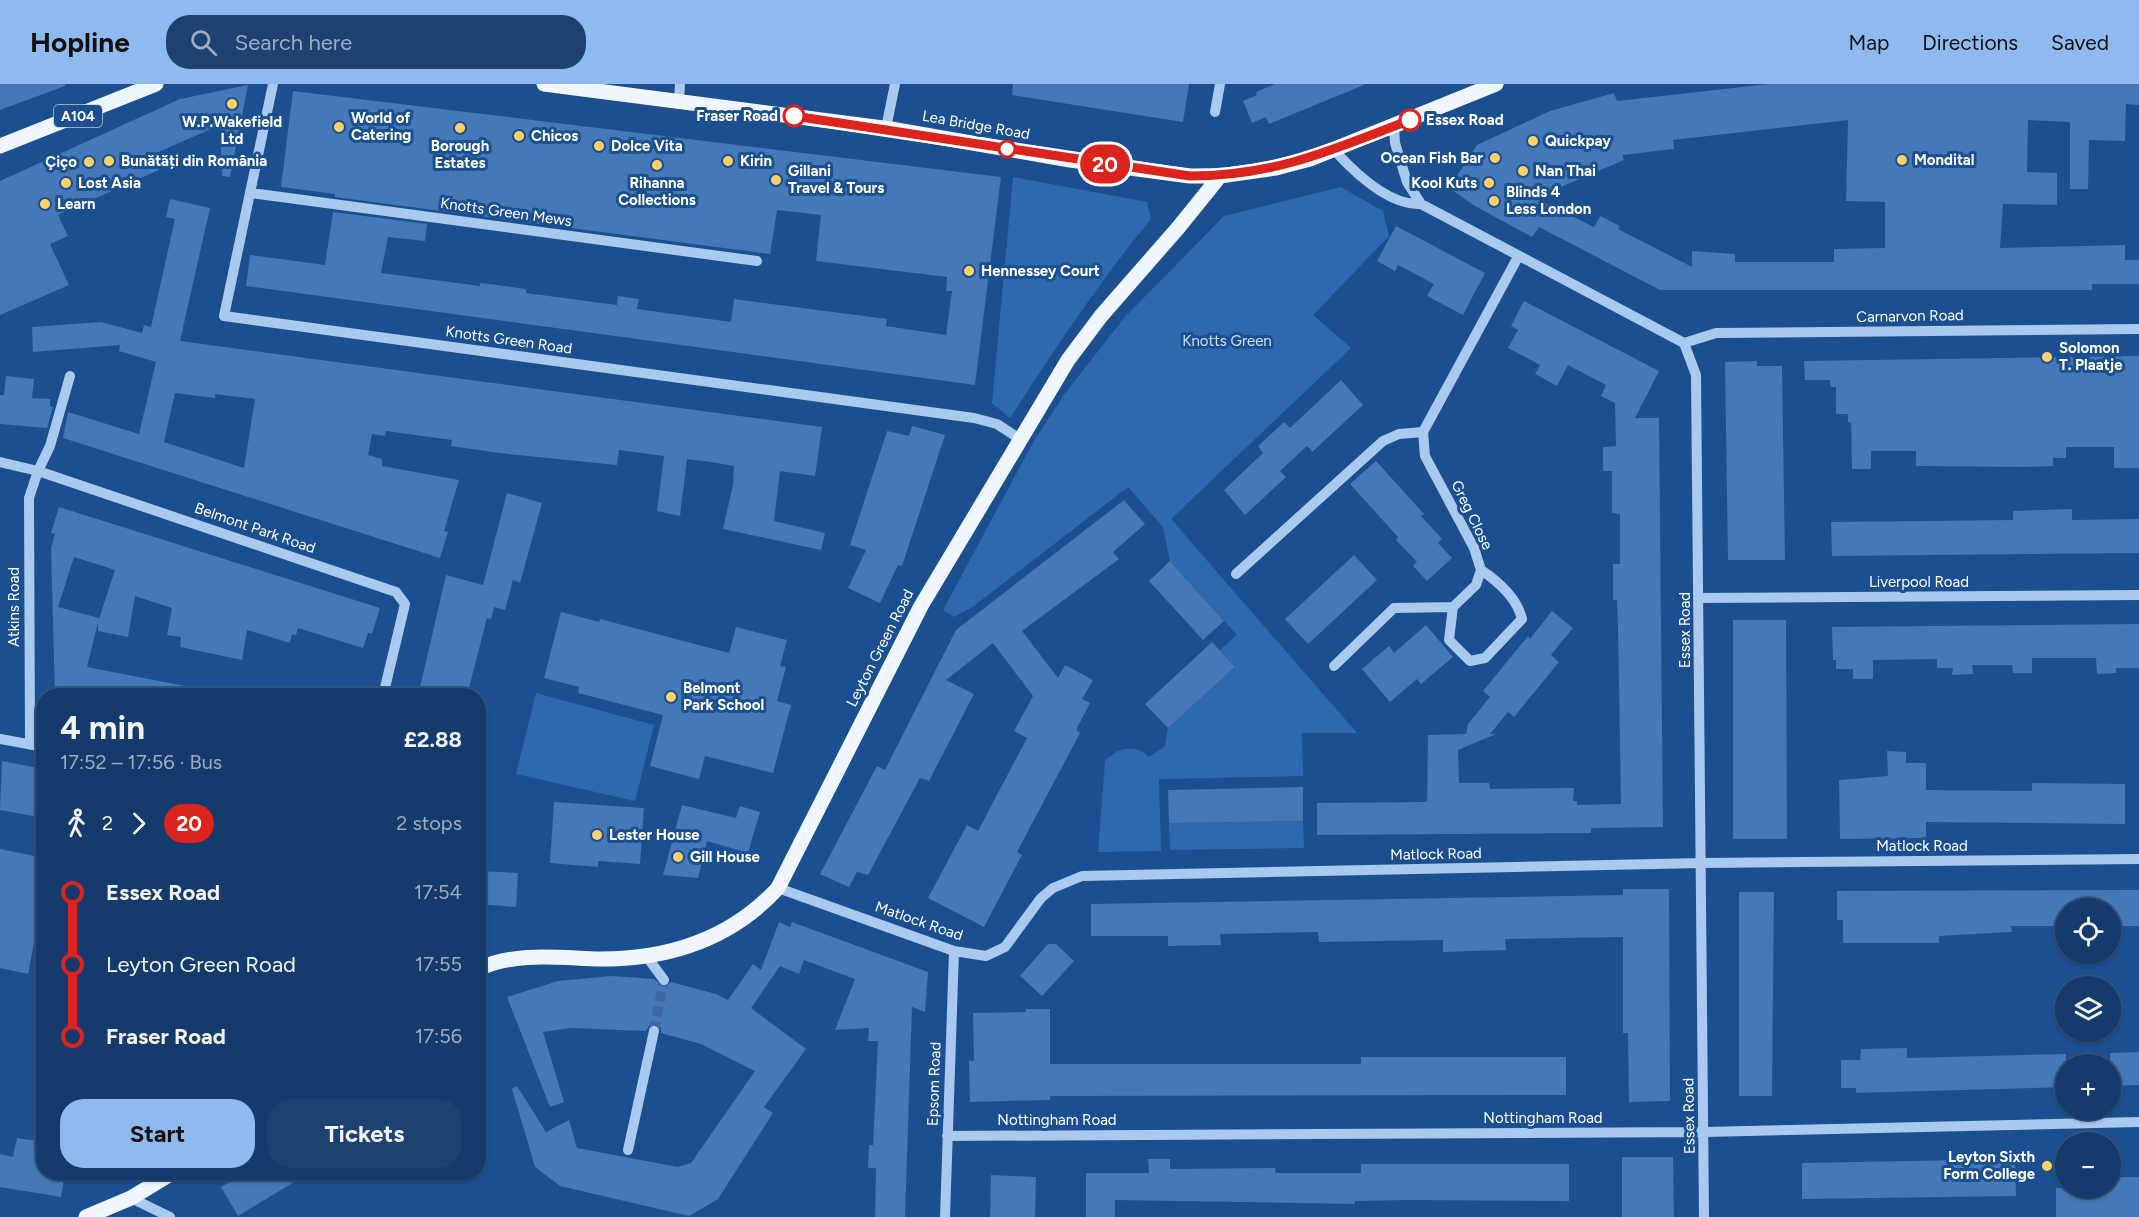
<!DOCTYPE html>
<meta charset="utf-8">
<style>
body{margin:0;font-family:Figtree,sans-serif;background:#1d4271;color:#f1f3f6;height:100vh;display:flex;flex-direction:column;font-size:22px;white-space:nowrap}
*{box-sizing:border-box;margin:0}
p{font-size:20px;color:#9dadc1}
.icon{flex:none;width:33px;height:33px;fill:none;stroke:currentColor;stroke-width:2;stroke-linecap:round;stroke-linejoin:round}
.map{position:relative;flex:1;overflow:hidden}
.sheet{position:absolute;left:36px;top:604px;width:450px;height:492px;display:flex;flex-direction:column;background:#143b6b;border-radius:24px;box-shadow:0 2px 4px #0004,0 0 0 2px #33557e}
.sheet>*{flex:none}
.badge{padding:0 12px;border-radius:20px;font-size:21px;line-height:39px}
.buttons{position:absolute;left:2055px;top:814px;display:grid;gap:12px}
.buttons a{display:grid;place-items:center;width:66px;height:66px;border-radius:50%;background:#143b6b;box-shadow:0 2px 4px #0004,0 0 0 2px #33557e;font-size:30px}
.map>.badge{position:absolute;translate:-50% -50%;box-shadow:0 0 0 3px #fff}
.legs{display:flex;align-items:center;gap:9px;height:66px;padding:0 24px;font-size:20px}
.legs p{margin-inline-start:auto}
.head{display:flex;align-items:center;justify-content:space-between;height:102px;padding:0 24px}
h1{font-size:33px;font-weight:700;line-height:45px}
.cta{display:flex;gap:12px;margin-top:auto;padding:12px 24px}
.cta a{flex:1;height:69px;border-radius:24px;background:#90b9f0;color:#111;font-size:24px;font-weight:700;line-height:69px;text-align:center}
.cta a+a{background:#1d4271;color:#f1f3f6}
ul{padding:0 24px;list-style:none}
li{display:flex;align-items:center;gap:21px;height:72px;font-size:22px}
li i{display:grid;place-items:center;width:9px;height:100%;margin:0 8px;background:currentColor}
li i::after{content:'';width:15px;height:15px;margin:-8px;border:4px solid;border-radius:50%;background:#143b6b}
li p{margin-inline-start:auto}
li:first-child i{background:linear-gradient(#0000 50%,currentColor 0)}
li:last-child i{background:linear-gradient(currentColor 50%,#0000 0)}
header{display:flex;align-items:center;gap:36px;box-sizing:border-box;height:84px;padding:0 30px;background:#90b9f0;color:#111}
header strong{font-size:28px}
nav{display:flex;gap:33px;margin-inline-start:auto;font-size:21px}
.search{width:420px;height:54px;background:#1d4271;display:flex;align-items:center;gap:15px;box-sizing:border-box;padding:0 21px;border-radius:24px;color:#9dadc1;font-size:22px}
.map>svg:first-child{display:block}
.green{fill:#2e69ad}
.building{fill:#4478b7;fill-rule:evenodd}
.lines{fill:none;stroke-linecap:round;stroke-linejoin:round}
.minor-tunnel{stroke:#3d69a0;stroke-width:10;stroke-dasharray:10 5;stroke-linecap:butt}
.minor{stroke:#a9c9ee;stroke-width:10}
.major{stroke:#f0f6ff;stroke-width:15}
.line-1-casing{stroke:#fff;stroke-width:14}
.line-1{stroke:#dc241f;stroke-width:9}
.poi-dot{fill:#ffd166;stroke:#1b4f8f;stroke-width:2}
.stop-1-dot{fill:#fff;stroke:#dc241f;stroke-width:3}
.labels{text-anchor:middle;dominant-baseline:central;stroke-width:6;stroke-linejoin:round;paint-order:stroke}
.shield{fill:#1b4f8f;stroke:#bbcadd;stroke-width:1.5}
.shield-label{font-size:14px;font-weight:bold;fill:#fff}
.stop-label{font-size:15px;font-weight:bold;fill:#fff;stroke:#1b4f8f;text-anchor:end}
.poi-label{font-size:15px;font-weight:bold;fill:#fff;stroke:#1b4f8f;text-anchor:start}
.street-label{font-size:15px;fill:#fff;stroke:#1b4f8f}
.park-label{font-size:15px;fill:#cfe3fa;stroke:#1b4f8f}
</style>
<header>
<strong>Hopline</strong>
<div class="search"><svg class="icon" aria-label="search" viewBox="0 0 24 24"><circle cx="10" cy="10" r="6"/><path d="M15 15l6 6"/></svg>Search here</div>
<nav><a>Map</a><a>Directions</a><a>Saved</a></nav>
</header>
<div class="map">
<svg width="2139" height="1133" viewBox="0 0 2139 1133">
<rect width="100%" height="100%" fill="#1b4f8f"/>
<path class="green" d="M 1013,93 L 1147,118 L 1151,135 C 1099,198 1055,265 1010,334 L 992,319 Z
M 1341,103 L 1383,127 L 1389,152 L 1313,231 L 1351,264 L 1171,435 L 1357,649 L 1302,649 L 1303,692 L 1159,695 L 1161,767 L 1098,768 L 1105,677 C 1118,664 1134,659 1149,673 L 1165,662 L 1168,644 L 1235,583 L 1220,566 L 1237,551 L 1170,477 L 1163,443 L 1128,403 L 974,522 L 954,533 L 943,526 L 1035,355 L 1066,308 L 1124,234 L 1224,132 Z
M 536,609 L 654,641 L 635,717 L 516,690 Z
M 1303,737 L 1304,764 L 1170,766 L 1169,739 Z"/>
<path class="building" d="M 0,0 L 65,0 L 65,2 L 0,26 Z
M 1013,0 L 1189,0 L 1183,38 L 1012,11 Z
M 1275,0 L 1364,0 L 1364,1 L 1269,40 L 1266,33 L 1252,39 L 1243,17 L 1257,11 L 1256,8 Z
M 1769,0 L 2139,0 L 2139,21 L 2126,20 L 2125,57 L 2089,56 L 2088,105 L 2070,105 L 2070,38 L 2028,36 L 2027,88 L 2057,89 L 2057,121 L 2003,120 L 2000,164 L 2125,161 L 2125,176 L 2139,176 L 2139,200 L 2092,200 L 2092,206 L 1660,206 L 1539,143 L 1532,153 L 1475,122 L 1449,104 L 1477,61 L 1550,27 L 1614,9 L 1617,17 ZM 1848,36 L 1846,117 L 1885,118 L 1885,164 L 1834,165 L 1834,178 L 1735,178 L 1735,170 L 1692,167 L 1692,183 L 1618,145 L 1620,142 L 1600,132 L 1594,143 L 1535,114 L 1624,76 L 1622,71 L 1674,65 L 1673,56 Z
M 248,1 L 230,93 L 222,92 L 220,41 L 154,70 L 159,86 L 58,131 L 68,152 L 50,160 L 69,201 L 0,231 L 0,97 L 180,15 Z
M 293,7 L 1001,93 L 975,301 L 246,202 L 250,171 L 325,181 L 333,128 L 427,140 L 425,157 L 388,153 L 381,189 L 480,202 L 480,199 L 497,201 L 526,205 L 526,209 L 617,221 L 618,212 L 639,215 L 637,225 L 731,238 L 734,215 L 887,235 L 886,242 L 946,251 L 952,207 L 946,207 L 947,193 L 816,177 L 821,131 L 777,126 L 770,170 L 335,113 L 335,110 L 281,103 Z
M 170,115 L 210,124 L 180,257 L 822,343 L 815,392 L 780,387 L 774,437 L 825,449 L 821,466 L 723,445 L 733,401 L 734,382 L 711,378 L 687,375 L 680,432 L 657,427 L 664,372 L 619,366 L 617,381 L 499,369 L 451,362 L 452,356 L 386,347 L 385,352 L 372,350 L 368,371 L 382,375 L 382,382 L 459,396 L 444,447 L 448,448 L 440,474 L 63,354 L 68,328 L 139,350 L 156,278 L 119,267 L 120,261 L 33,268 L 32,243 L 101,238 L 142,249 L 144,241 L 151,243 L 175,135 L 166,133 ZM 175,309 L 215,314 L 215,310 L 255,315 L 244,384 L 164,358 Z
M 1396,142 L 1485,189 L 1463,231 L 1427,212 L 1434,200 L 1398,181 L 1395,187 L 1377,177 Z
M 1524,217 L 1659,287 L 1635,334 L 1659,334 L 1663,743 L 1591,744 L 1591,749 L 1317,751 L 1317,719 L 1427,718 L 1428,651 L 1466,650 L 1468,640 L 1490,613 L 1483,607 L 1528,552 L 1530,555 L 1552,527 L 1573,544 L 1551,571 L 1559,578 L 1514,633 L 1508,628 L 1490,650 L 1496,650 L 1458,666 L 1459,699 L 1489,699 L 1490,705 L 1574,704 L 1573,717 L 1577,717 L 1577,721 L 1621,720 L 1618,545 L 1617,516 L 1613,516 L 1613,480 L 1620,480 L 1620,430 L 1612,429 L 1612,387 L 1603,387 L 1603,363 L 1616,362 L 1615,319 L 1601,312 L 1606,301 L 1568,281 L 1557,302 L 1535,290 L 1540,281 L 1508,264 L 1518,246 L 1511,242 Z
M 2139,272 L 2139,384 L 2114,384 L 2114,363 L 2066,363 L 2066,374 L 2053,374 L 2053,382 L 2023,383 L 1916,382 L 1916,367 L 1871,367 L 1871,385 L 1852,385 L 1851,338 L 1848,338 L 1848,330 L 1836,330 L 1836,303 L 1831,303 L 1830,296 L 1805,296 L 1804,277 Z
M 1757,277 L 1757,282 L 1782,282 L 1785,476 L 1728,476 L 1725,278 Z
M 6,292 L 34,295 L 32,314 L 50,315 L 50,322 L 53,323 L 47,344 L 0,340 L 0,311 L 4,311 Z
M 1341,296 L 1363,321 L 1312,368 L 1307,362 L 1280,387 L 1286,393 L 1245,431 L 1224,406 L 1263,369 L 1258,362 L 1284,338 L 1290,344 Z
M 912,342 L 945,351 L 902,482 L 898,481 L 880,519 L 848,504 L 866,466 L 850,461 L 887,347 L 909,352 Z
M 1376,377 L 1424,430 L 1421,432 L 1442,455 L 1438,459 L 1452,474 L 1427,497 L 1413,482 L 1417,478 L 1396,456 L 1398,453 L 1350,400 Z
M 507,409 L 542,419 L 520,499 L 513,496 L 505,526 L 494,523 L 491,535 L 487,534 L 467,612 L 418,612 L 446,491 L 483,501 Z
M 1124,416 L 1145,440 L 1113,468 L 1119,475 L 1022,547 L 1058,594 L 1065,581 L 1093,596 L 1082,615 L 1090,619 L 1076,646 L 1080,649 L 1017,768 L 1022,771 L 984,843 L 928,814 L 967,741 L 978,747 L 1027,654 L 1014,647 L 1033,612 L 993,559 L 946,596 L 974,610 L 929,697 L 920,694 L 868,791 L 857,788 L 849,803 L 820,790 L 877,682 L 885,686 L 956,546 Z
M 59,423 L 380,524 L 372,550 L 368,549 L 363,564 L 298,544 L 296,551 L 292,550 L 290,559 L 247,546 L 242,576 L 180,563 L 181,553 L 167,551 L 172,524 L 135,512 L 128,553 L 98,547 L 98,538 L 115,486 L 74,473 L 58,523 L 99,534 L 87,583 L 190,603 L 190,612 L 55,612 L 51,464 L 55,450 L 51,449 Z
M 2072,425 L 2072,436 L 2139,435 L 2139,469 L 1832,472 L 1831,438 L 2013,436 L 2013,427 Z
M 1354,471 L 1377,496 L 1308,560 L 1285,535 Z
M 1170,477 L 1224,537 L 1203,556 L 1149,497 Z
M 561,528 L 599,538 L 600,535 L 729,569 L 736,543 L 787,556 L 780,582 L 786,583 L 777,617 L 791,621 L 773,689 L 705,672 L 699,695 L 650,682 L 663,631 L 578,609 L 579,603 L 544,594 Z
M 1733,536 L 1786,536 L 1787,755 L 1733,755 Z
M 2139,540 L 2139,584 L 2116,584 L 2116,589 L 2097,590 L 2096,574 L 2032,574 L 2032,589 L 2013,589 L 2012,581 L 1972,581 L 1973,590 L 1952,591 L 1953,584 L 1937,584 L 1937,575 L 1873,576 L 1873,595 L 1853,595 L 1853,585 L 1836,585 L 1836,576 L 1833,576 L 1832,543 Z
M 1426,541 L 1453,573 L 1421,600 L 1417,595 L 1390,618 L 1362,585 L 1389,562 L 1394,569 Z
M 1212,558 L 1235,583 L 1168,644 L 1145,620 Z
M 1887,667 L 1906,668 L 1906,679 L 1926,679 L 1926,706 L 2032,707 L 2032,699 L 2125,700 L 2125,740 L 1926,738 L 1926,754 L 1840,755 L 1839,696 L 1888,692 Z
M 2,677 L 44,685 L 44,734 L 0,726 Z
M 1303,703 L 1303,737 L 1169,739 L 1168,706 Z
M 554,718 L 644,724 L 640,780 L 598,777 L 598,783 L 550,779 Z
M 682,721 L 736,734 L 740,722 L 760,728 L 748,769 L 707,757 L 698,794 L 663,791 Z
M 0,765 L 44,774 L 44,808 L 28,890 L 0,884 Z
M 478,787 L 518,789 L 516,823 L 478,820 Z
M 1623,805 L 1669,805 L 1670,1017 L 1629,1018 L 1628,949 L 1623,949 L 1623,853 L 1505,855 L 1506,866 L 1443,868 L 1443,856 L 1319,858 L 1318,848 L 1220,850 L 1221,861 L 1168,862 L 1168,852 L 1091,852 L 1091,820 L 1623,811 Z
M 2139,806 L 2139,842 L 2110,842 L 2110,825 L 2066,825 L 2066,842 L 2011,842 L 2012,848 L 1939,852 L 1939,859 L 1843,859 L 1843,836 L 1837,836 L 1837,807 Z
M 1739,808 L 1774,808 L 1772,1012 L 1739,1012 Z
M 779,838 L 790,843 L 792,838 L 928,888 L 925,928 L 912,923 L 905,1133 L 875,1133 L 876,1084 L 868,1084 L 869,1061 L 873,1061 L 878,957 L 868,957 L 869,944 L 835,946 L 855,895 L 804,876 L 799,890 L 780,882 L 751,924 L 806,965 L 764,1023 L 773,1029 L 718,1115 L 689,1132 L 560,1102 L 535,1083 L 512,1005 L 517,1002 L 546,1048 L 569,1036 L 577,1064 L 678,1083 L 691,1079 L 755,987 L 701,960 L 661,949 L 661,944 L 655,940 L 649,942 L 646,947 L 570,944 L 543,948 L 564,1018 L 550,1023 L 507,913 L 558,897 L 611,892 L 654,895 L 664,903 L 671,898 L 716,910 L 728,916 L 753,880 L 761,886 Z
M 1048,860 L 1056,860 L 1074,877 L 1042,912 L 1020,892 Z
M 1026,925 L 1050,925 L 1050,980 L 1361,980 L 1361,973 L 1566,973 L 1566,1011 L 1050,1012 L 1050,1016 L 970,1018 L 969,977 L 974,977 L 973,929 L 1026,928 Z
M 1907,964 L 1907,974 L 2066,970 L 2066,1003 L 1856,1009 L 1856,1004 L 1841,1004 L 1841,976 L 1860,976 L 1861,965 Z
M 2139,968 L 2139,1001 L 2110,1002 L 2110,969 Z
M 17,1054 L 44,1058 L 44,1089 L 65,1089 L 61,1113 L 0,1103 L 0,1070 L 13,1073 Z
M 1622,1073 L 1673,1073 L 1674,1133 L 1622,1133 Z
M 1148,1075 L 1170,1075 L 1170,1085 L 1275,1084 L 1276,1089 L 1361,1089 L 1361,1080 L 1569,1080 L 1569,1117 L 1408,1116 L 1355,1117 L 1355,1120 L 1115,1116 L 1115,1133 L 1086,1133 L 1086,1089 L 1149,1089 Z
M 2015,1075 L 2016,1112 L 1802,1115 L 1802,1079 Z
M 245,1089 L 309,1089 L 238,1132 L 221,1103 Z
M 991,1091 L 1036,1093 L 1035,1133 L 990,1133 Z
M 2110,1093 L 2139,1093 L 2139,1133 L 2056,1133 L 2056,1104 L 2110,1104 Z"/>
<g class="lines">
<path class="minor-tunnel" d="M 654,947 L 664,896"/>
<path class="minor" d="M 273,0 L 224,232 L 974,334 L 997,340 L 1020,355
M 679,17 L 680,0
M 1215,28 L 1220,0
M 1394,42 L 1395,59 L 1407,98 L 1421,120
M 886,44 L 895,0
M 1334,66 C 1354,88 1389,122 1421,120 L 1684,259 L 1696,291 L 1704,1133
M 251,109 L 757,177
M 1684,259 L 1716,249 L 2139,245
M 0,378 L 38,387 L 396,508 L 405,520 L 383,612
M 1236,490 L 1383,357 L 1399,350 L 1423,348
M 1700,514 L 2139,511
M 1453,523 L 1449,556 L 1470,577 L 1485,574 L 1522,535 C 1517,514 1499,498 1481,486
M 1334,582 L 1394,524 L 1453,523 L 1476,501 L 1481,486 L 1474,464 L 1425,372 L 1423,348 L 1518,173
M 0,655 L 44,663
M 30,660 L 29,414 L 38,387 L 50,362 L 70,292
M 778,804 L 954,867 L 986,872 L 1005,863 L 1041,814 L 1053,804 L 1082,792 L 1702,779 L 2139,775
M 647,873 L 664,896
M 947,1052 L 1704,1048 L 2139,1038
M 628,1066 L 654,947
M 131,1114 L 170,1133
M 945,1133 L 954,867"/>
<path class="major" d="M 544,0 L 891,45 L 1070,76 L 1190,92 L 1220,92 L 1276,84 L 1310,75 L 1496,0
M 0,62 L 156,0
M 478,885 C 518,867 559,874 601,875 C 669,875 731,855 778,804 L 921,522 L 1068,276 L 1101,232 L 1178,144 L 1220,92
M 86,1133 L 131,1114 L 172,1089"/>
</g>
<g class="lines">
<g class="line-1-casing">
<path id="line-1" d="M 794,32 L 1190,92 C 1275,92 1332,66 1410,36"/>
</g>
<use href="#line-1" class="line-1"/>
</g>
<g class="poi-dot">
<circle cx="232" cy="20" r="6"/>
<circle cx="339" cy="43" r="6"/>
<circle cx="460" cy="44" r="6"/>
<circle cx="519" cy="52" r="6"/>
<circle cx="1533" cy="57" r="6"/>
<circle cx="599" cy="62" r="6"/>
<circle cx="1495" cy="74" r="6"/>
<circle cx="1902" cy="76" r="6"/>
<circle cx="109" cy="77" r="6"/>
<circle cx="728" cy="77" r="6"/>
<circle cx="89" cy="78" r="6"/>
<circle cx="657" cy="81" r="6"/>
<circle cx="1523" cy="87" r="6"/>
<circle cx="776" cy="96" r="6"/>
<circle cx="66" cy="99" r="6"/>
<circle cx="1489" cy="99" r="6"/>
<circle cx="1494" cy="117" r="6"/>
<circle cx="45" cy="120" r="6"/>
<circle cx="969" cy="187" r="6"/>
<circle cx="2047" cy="273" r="6"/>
<circle cx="671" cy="613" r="6"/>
<circle cx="597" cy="751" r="6"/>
<circle cx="678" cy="773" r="6"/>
<circle cx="2047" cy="1082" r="6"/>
</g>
<g class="stop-1-dot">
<circle cx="794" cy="32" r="10"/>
<circle cx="1410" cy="36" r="10"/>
<circle cx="1007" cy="65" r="8"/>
</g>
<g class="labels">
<rect class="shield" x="54" y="21" width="48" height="22" rx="4.5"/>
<g class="shield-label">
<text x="78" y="32">A104</text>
</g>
<g class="stop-label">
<text x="778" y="32">Fraser Road</text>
<text x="1426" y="36" text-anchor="start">Essex Road</text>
</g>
<g class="poi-label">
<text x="351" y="34">World of<tspan x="351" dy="17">Catering</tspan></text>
<text x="232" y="38" text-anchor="middle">W.P.Wakefield<tspan x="232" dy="17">Ltd</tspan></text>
<text x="531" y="52">Chicos</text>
<text x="1545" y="57">Quickpay</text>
<text x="460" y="62" text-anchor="middle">Borough<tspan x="460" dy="17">Estates</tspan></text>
<text x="611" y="62">Dolce Vita</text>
<text x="1483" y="74" text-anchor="end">Ocean Fish Bar</text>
<text x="1914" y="76">Mondital</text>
<text x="121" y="77">Bunătăți din România</text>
<text x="740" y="77">Kirin</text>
<text x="77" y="78" text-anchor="end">Çiço</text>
<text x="788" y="87">Gillani<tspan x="788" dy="17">Travel &amp; Tours</tspan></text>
<text x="1535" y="87">Nan Thai</text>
<text x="78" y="99">Lost Asia</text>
<text x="657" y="99" text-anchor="middle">Rihanna<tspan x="657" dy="17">Collections</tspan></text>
<text x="1477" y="99" text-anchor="end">Kool Kuts</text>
<text x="1506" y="108">Blinds 4<tspan x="1506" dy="17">Less London</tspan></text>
<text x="57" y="120">Learn</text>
<text x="981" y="187">Hennessey Court</text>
<text x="2059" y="264">Solomon<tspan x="2059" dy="17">T. Plaatje</tspan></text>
<text x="683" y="604">Belmont<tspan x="683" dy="17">Park School</tspan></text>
<text x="609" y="751">Lester House</text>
<text x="690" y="773">Gill House</text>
<text x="2035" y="1073" text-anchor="end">Leyton Sixth<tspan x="2035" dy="17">Form College</tspan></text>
</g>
<g class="street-label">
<text transform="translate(976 41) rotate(10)">Lea Bridge Road</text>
<text transform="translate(506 128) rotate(8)">Knotts Green Mews</text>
<text transform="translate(1910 232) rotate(-1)">Carnarvon Road</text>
<text transform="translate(509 256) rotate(8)">Knotts Green Road</text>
<text transform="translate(1472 431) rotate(64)">Greg Close</text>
<text transform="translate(255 444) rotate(19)">Belmont Park Road</text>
<text x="1919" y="498">Liverpool Road</text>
<text transform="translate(14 523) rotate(-90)">Atkins Road</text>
<text transform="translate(1685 546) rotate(-90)">Essex Road</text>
<text transform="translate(880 564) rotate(-63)">Leyton Green Road</text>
<text x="1922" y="762">Matlock Road</text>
<text transform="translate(1436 770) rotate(-1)">Matlock Road</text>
<text transform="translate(919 837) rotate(19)">Matlock Road</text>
<text transform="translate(934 1000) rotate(-88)">Epsom Road</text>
<text transform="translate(1689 1032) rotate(-91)">Essex Road</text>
<text x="1543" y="1034">Nottingham Road</text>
<text x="1057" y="1036">Nottingham Road</text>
</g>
<g class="park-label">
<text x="1227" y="257">Knotts Green</text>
</g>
</g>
</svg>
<div class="buttons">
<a><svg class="icon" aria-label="locate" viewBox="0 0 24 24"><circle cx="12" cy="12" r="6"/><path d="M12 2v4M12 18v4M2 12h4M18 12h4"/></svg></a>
<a><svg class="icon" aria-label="layers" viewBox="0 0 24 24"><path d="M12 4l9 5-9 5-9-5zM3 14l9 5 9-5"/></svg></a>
<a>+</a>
<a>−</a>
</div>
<b class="badge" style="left:1105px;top:80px;background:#dc241f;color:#fff">20</b>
<section class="sheet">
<div class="head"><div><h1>4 min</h1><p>17:52 – 17:56 · Bus</p></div><b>£2.88</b></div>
<div class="legs"><svg class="icon" aria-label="walk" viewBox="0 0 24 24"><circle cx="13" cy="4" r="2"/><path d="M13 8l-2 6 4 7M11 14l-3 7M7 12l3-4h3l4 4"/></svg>2<svg class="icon" aria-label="forward" viewBox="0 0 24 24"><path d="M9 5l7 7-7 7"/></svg><b class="badge" style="background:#dc241f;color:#fff">20</b><p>2 stops</p></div>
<ul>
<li><i style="color:#dc241f"></i><b>Essex Road</b><p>17:54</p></li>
<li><i style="color:#dc241f"></i><span>Leyton Green Road</span><p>17:55</p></li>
<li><i style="color:#dc241f"></i><b>Fraser Road</b><p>17:56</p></li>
</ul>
<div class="cta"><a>Start</a><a>Tickets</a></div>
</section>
</div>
